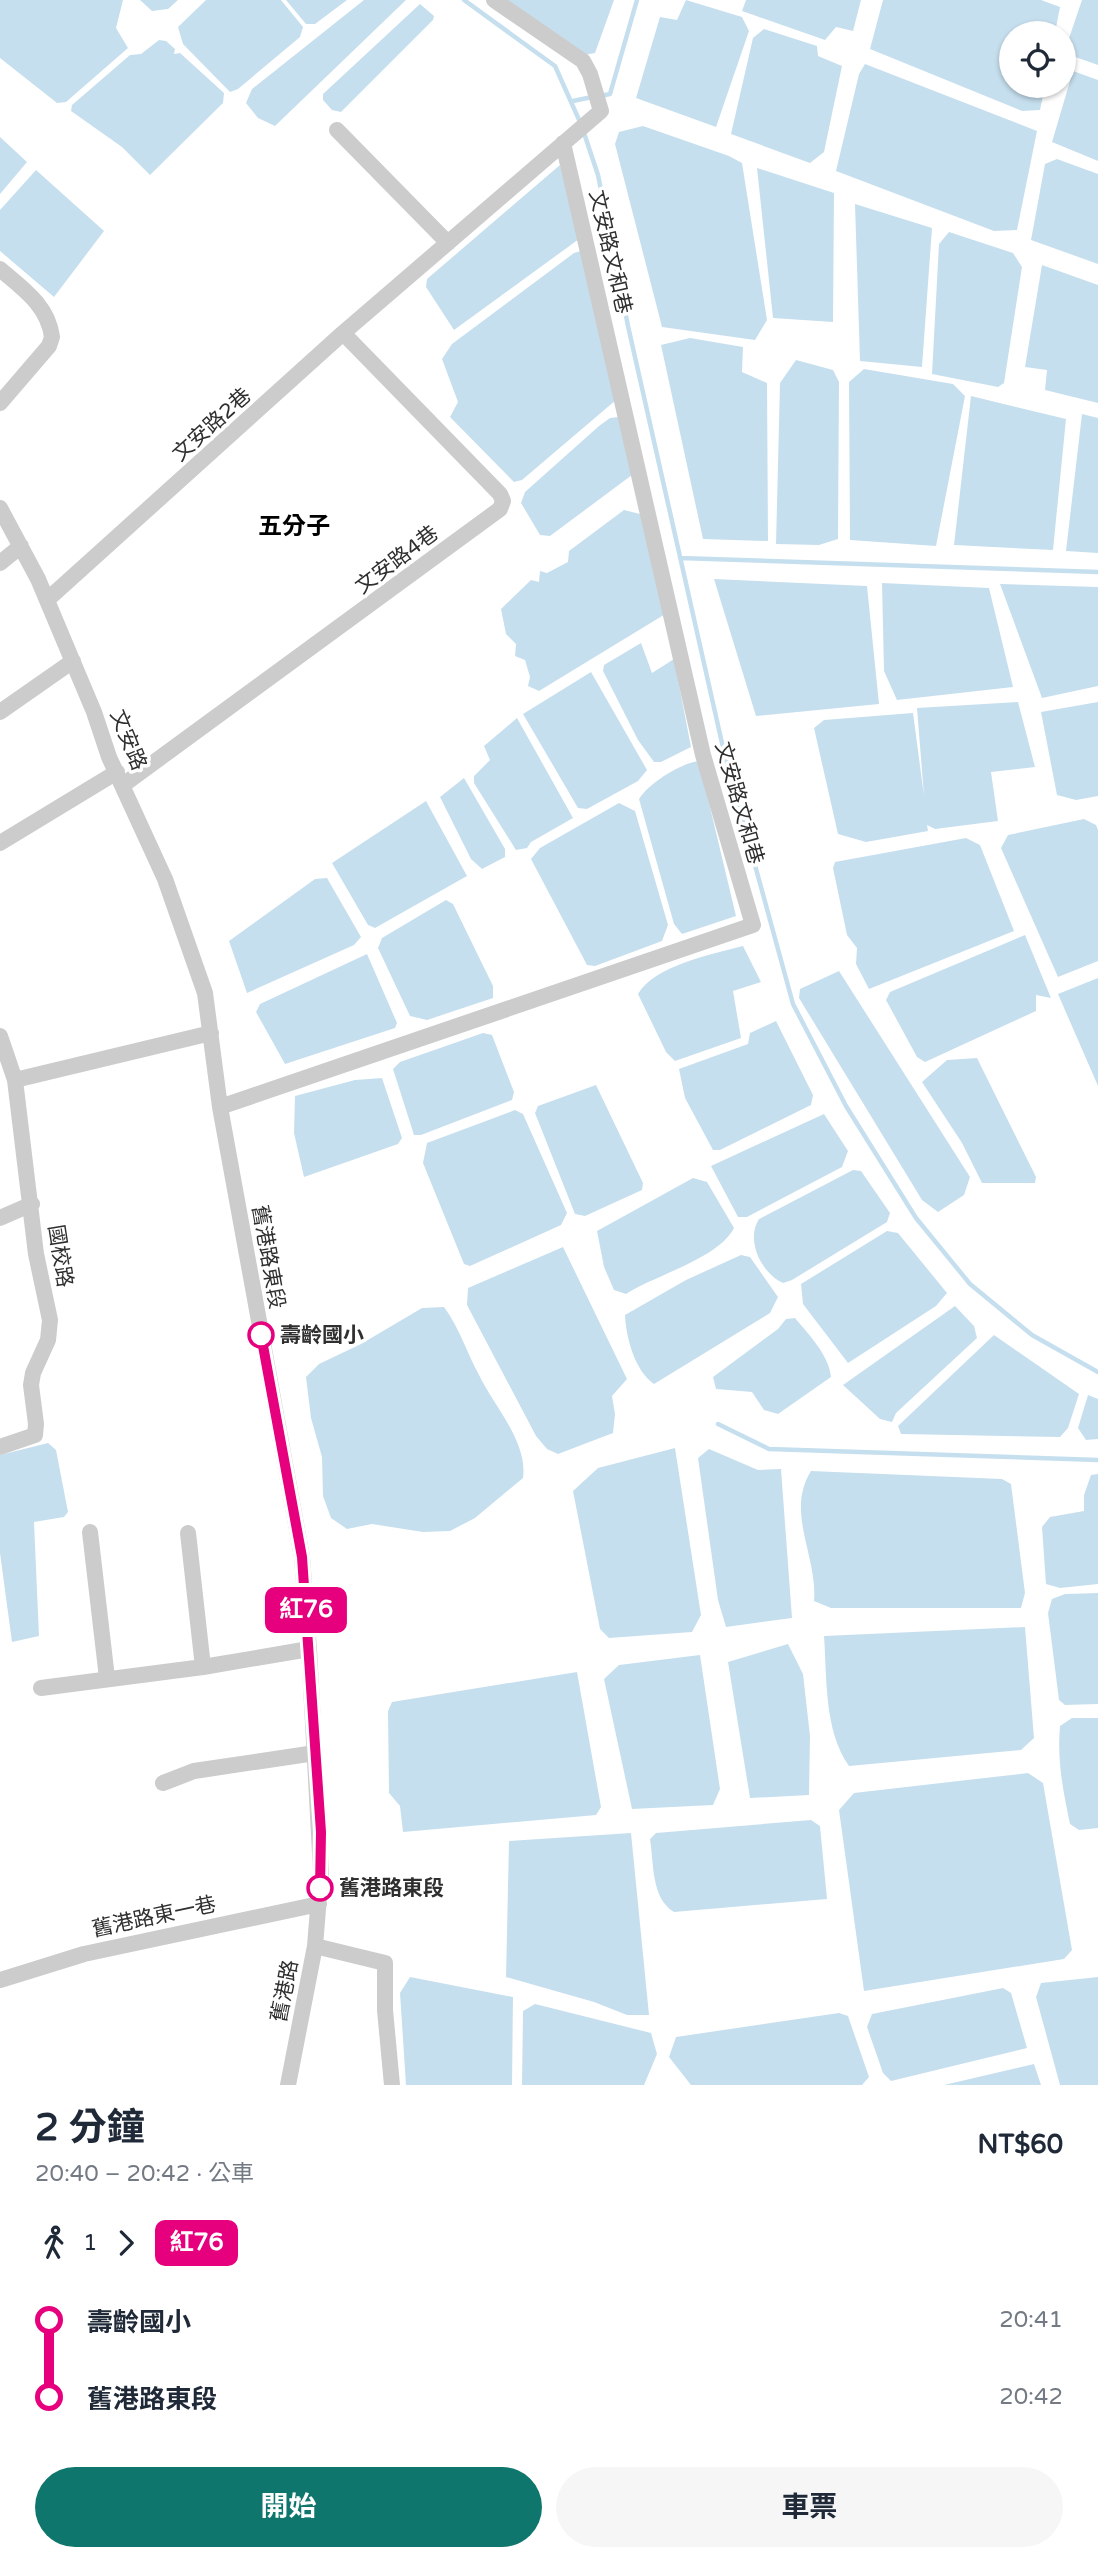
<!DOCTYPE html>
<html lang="zh-TW">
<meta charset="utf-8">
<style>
body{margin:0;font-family:"Varela Round","Noto Sans TC",sans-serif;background:#f6f6f7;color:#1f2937;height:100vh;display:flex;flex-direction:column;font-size:26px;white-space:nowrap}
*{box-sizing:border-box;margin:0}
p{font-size:23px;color:#747a83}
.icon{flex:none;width:38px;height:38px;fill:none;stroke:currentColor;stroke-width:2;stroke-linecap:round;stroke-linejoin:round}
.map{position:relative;height:2085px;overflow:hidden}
.side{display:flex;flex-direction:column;background:#fff;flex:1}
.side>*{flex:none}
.badge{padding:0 14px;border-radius:10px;font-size:24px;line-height:46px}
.controls{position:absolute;left:999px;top:21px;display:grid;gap:14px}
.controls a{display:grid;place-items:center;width:77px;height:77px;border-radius:50%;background:#fff;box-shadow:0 2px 5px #0004;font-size:35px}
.map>.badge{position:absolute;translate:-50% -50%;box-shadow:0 0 0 4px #fff}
.legs{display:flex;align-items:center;gap:10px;height:77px;padding:0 35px;font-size:23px}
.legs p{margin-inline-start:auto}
.summary{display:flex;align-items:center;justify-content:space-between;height:119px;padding:0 35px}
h1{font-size:38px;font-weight:700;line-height:52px}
.button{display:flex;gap:14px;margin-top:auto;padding:14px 35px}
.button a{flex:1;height:80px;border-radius:42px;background:#0f766e;color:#fff;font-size:28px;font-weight:700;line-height:80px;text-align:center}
.button a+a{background:#f6f6f7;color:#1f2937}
ul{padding:0 35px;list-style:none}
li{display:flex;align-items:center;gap:24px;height:77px;font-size:26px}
li i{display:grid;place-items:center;width:10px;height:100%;margin:0 9px;background:currentColor}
li i::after{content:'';width:18px;height:18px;margin:-9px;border:5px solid;border-radius:50%;background:#fff}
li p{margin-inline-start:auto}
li:first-child i{background:linear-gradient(#0000 50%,currentColor 0)}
li:last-child i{background:linear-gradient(currentColor 50%,#0000 0)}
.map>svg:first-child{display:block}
.water{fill:#c6dfee}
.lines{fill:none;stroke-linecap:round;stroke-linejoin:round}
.stream{stroke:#c6dfee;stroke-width:4.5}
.minor{stroke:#ccc;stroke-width:16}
.line-1-casing{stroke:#fff;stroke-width:16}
.line-1{stroke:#e6007e;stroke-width:10}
.stop-1-dot{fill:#fff;stroke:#e6007e;stroke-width:3.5}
.labels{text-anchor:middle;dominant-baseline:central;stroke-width:7;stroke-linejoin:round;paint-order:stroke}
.street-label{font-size:21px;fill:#2f2f2f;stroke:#fff}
.stop-label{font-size:21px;font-weight:bold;fill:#2f2f2f;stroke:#fff;text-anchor:start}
.quarter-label{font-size:24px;font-weight:bold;fill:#000;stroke:#fff}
</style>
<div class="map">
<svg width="1098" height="2085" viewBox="0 0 1098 2085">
<rect width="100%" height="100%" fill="#fff"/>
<path class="water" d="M 0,0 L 123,0 L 116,28 L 128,48 L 66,102 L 57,103 L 0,58 Z
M 140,0 L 178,0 L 168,9 L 152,11 Z
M 206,0 L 281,0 L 303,27 L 300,37 L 238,89 L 230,92 L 183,44 L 178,27 Z
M 286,0 L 347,0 L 315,24 L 306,24 Z
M 364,0 L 406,0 L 275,126 L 258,118 L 246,103 L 252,89 Z
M 502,0 L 614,0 L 595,53 L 584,55 Z
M 686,0 L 742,17 L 749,31 L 716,127 L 636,98 L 660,17 L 677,20 Z
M 746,0 L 861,0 L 853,31 L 836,27 L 825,40 L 742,11 Z
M 883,0 L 1041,0 L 1060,7 L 1055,33 L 1012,33 L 1012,86 L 1045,86 L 1040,110 L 1022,111 L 870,49 Z
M 1082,0 L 1098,0 L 1098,65 L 1064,53 Z
M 420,4 L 434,16 L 433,20 L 341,112 L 332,110 L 323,100 L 323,94 Z
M 764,29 L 817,46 L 818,56 L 842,66 L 824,152 L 810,163 L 731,134 L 753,38 Z
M 159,40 L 166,41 L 175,49 L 174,54 L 180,53 L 224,93 L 223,103 L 150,175 L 122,147 L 71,111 L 72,105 L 130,55 L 141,54 Z
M 865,64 L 1037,131 L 1017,230 L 994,231 L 836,171 L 859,74 Z
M 1073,71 L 1098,80 L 1098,161 L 1052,142 Z
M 643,126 L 729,156 L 742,163 L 767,320 L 755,340 L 662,327 L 615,144 L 619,132 Z
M 0,137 L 27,162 L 0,194 Z
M 1057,159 L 1098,174 L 1098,264 L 1031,240 L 1045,164 Z
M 560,165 L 579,239 L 454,330 L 426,287 L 427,279 Z
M 757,168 L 834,193 L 833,322 L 773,318 Z
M 36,170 L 104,231 L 54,297 L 0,251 L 0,210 Z
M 855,204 L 932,228 L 922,367 L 860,361 Z
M 949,232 L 1013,253 L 1022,267 L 1004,383 L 998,387 L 932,374 L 939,244 Z
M 584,250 L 616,400 L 522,480 L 514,482 L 450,417 L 458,402 L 442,359 L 452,344 L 574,253 Z
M 1042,265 L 1098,285 L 1098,403 L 1045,390 L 1047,370 L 1025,367 Z
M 690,338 L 743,347 L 742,372 L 767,383 L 768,541 L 703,539 L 661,345 Z
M 796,360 L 833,370 L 839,382 L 838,539 L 819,545 L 776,544 L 780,383 Z
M 864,369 L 953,384 L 965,396 L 936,546 L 850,540 L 849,382 Z
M 971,396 L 1066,419 L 1053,550 L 954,545 Z
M 1082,414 L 1098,418 L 1098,553 L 1066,551 Z
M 619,417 L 632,475 L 550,536 L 540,535 L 521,503 L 525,492 L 599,426 L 610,418 Z
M 624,510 L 644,515 L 667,613 L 539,691 L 528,686 L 530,677 L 525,660 L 515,656 L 516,644 L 506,634 L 501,609 L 531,580 L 539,582 L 540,571 L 547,573 L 568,562 L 569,551 Z
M 714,579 L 867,586 L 879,704 L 756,716 Z
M 882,583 L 989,588 L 1013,687 L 897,700 L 884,671 Z
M 1000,584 L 1098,587 L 1098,686 L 1042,698 Z
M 641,643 L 652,673 L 674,659 L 691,747 L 661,762 L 654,762 L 638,740 L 603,671 L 604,665 Z
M 591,672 L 647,770 L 638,781 L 587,809 L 578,808 L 523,714 Z
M 1018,702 L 1035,767 L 991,772 L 998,821 L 935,829 L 927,825 L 928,831 L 866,842 L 838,834 L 814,728 L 824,720 L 913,713 L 924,796 L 917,708 Z
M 1098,702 L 1098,796 L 1076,800 L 1057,795 L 1041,712 Z
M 517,718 L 573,818 L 531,842 L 527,848 L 516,850 L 474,783 L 474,776 L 490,760 L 484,746 Z
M 699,761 L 736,916 L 682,934 L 674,924 L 639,799 C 649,783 681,763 699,761 Z
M 464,778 L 505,849 L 505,857 L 482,869 L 471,859 L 440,797 Z
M 426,801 L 467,876 L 375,928 L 368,925 L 332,863 Z
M 619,803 L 635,811 L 668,925 L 662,941 L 595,966 L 587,965 L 531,859 L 540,848 Z
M 1084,819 L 1096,825 L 1098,830 L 1098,961 L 1058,977 L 1001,848 L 1008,835 Z
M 966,838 L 980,845 L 1014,931 L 869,989 L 856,964 L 857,948 L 847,935 L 833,868 L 835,862 Z
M 327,878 L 361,937 L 354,945 L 247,993 L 229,941 L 315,879 Z
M 446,900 L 453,904 L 493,986 L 493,998 L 427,1020 L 410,1016 L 378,948 L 382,938 Z
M 1025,935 L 1051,998 L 1036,995 L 1036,1011 L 925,1062 L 917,1057 L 886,1000 L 890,992 Z
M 743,946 L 761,982 L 733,991 L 741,1038 L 675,1061 L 666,1052 L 638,994 C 654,966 712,954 743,946 Z
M 367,954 L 397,1023 L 395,1028 L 285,1064 L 256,1012 L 260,1004 Z
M 839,971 L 970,1177 L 964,1195 L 938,1212 L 922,1200 L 799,998 L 800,989 Z
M 1098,978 L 1098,1086 L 1058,994 Z
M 776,1021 L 813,1095 L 811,1105 L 720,1150 L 713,1150 L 685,1098 L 679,1069 L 748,1044 L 750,1033 Z
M 483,1033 L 492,1035 L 514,1092 L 512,1100 L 421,1135 L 414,1135 L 393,1069 L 400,1062 Z
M 977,1058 L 1036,1177 L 1035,1183 L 982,1183 L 962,1143 L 922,1082 L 947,1060 Z
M 382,1078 L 402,1138 L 398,1144 L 304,1177 L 294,1133 L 295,1096 L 355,1080 Z
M 596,1085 L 643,1183 L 642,1190 L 585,1216 L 575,1214 L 535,1113 L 538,1106 Z
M 515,1110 L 523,1114 L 567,1213 L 561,1225 L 470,1266 L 464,1264 L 423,1163 L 427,1143 Z
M 824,1114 L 848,1151 L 842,1167 L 747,1217 L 738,1217 L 711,1166 Z
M 853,1170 L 861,1171 L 890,1213 L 887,1222 L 792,1280 L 783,1283 C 762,1274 745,1240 759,1219 Z
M 693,1178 L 707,1182 L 734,1228 C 718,1259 655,1275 626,1294 L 614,1290 L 604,1267 L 597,1231 Z
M 887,1231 L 898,1233 L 947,1293 L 936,1306 L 848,1363 L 803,1304 L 801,1284 Z
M 563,1247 L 627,1379 L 612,1396 L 615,1414 L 613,1433 L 558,1454 L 547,1449 L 536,1436 L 467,1305 L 468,1288 Z
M 741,1255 L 750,1257 L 778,1297 L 770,1313 L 654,1384 C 635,1371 626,1338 625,1315 L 686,1280 Z
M 955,1306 L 974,1326 L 977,1338 L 896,1413 L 892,1422 L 880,1419 L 843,1385 Z
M 444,1307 C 459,1327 467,1353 479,1375 C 494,1406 528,1442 523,1478 L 475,1518 L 450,1531 L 423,1532 L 372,1524 L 347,1529 L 331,1518 L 323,1496 L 322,1457 L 311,1418 L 306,1377 L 319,1364 L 361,1344 L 422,1308 Z
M 795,1318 C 809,1335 829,1355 831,1377 L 778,1414 L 764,1410 L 752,1392 L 716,1389 L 713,1377 L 778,1329 L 786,1319 Z
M 994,1335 L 1079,1394 L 1068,1428 L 1060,1437 L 901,1434 L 898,1426 Z
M 1088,1395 L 1098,1399 L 1098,1439 L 1086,1440 L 1078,1428 Z
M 48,1443 L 56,1450 L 68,1512 L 64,1517 L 34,1522 L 39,1636 L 12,1642 L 0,1553 L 0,1455 Z
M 675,1448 L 701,1615 L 692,1632 L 609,1638 L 600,1629 L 573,1491 L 598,1468 Z
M 709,1449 L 758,1470 L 781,1469 L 792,1618 L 726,1627 L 718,1600 L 698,1458 Z
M 811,1471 L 1002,1479 L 1011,1484 L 1025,1593 L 1021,1608 L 831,1608 L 814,1601 C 818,1557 785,1512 811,1471 Z
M 1098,1474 L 1098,1584 L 1060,1588 L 1046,1584 L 1042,1527 L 1050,1517 L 1084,1511 L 1084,1495 L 1091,1475 Z
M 1098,1593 L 1098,1704 L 1065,1705 L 1059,1700 L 1048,1613 L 1052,1599 L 1065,1594 Z
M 1025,1627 L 1034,1738 L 1021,1750 L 849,1766 C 824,1731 827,1678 824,1636 Z
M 788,1644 L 803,1674 L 810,1736 L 809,1795 L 750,1798 L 728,1662 Z
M 700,1655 L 720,1789 L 713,1805 L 632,1809 L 604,1679 L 619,1665 Z
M 577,1672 L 601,1807 L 596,1815 L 403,1832 L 400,1806 L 389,1793 L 388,1711 L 392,1702 Z
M 1072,1718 L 1098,1718 L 1098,1828 L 1079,1830 L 1070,1824 C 1063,1791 1057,1760 1060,1726 Z
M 1028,1773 L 1043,1783 L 1072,1950 L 1064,1959 L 864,1991 L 839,1810 L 854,1793 Z
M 811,1820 L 820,1826 L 827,1899 L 674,1912 C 651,1898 654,1864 650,1839 L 656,1833 Z
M 631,1833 L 649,2015 L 627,2015 L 594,2002 L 506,1977 L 509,1841 Z
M 410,1977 L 513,1997 L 512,2085 L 406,2085 L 400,1993 Z
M 1098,1977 L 1098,2085 L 1060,2085 L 1036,1997 L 1041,1983 Z
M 1003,1988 L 1011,1993 L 1027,2048 L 891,2081 L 883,2073 L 867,2027 L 872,2014 Z
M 535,2004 L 651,2033 L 657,2054 L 644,2085 L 522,2085 L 523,2011 Z
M 839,2013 L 848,2016 L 869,2077 L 862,2085 L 691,2085 L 669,2057 L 676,2037 Z
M 1034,2064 L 1041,2085 L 944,2085 Z"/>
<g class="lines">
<path class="stream" d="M 464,0 L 555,66 L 580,122
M 600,96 L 610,94 L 637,0
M 573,101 L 592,97
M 583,130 L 598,175 L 628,326 L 724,752 L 793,1004 L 846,1106 L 916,1218 L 970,1284 L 1032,1335 L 1098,1372
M 680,558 L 1098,572
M 718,1424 L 769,1449 L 1098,1460"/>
<path class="minor" d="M 337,130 L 448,243
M 0,269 C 22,288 48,305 52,337 L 49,346 L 0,403
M 0,508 L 38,579 L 94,712 L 109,757 L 165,879 L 205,993 L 220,1107 L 302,1557 L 309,1649 L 321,1872 L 315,1946 L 288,2085
M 0,563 L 21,546
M 47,600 L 343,333 L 601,111 L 590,74 L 583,61 L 494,0
M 0,712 L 73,661
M 123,785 L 500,509 L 503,501 L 500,494 L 343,333
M 0,843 L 117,772
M 0,1036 L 15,1080 L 36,1254 L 50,1320 L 48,1340 L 33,1373 L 31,1385 L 36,1424 L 35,1435 L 0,1447
M 15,1080 L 211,1033
M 220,1107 L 753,925 L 703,755 L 563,143
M 0,1218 L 32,1204
M 90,1532 L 107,1678
M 188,1533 L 203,1667
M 41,1688 L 203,1667 L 309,1649
M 163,1783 L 194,1771 L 315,1753
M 315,1946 L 385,1963 L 385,2010 L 392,2085
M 0,1980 L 84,1954 L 319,1904"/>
</g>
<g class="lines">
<g class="line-1-casing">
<path id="line-1" d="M 261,1335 L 302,1557 L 321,1832 L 320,1888"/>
</g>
<use href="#line-1" class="line-1"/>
</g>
<g class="stop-1-dot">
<circle cx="261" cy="1335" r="12"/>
<circle cx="320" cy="1888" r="12"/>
</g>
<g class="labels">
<g class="street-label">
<text transform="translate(610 252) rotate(77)">文安路文和巷</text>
<text transform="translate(212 425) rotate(-42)">文安路2巷</text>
<text transform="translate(397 560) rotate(-37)">文安路4巷</text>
<text transform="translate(128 740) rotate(68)">文安路</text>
<text transform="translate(739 803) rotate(74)">文安路文和巷</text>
<text transform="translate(60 1256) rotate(81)">國校路</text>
<text transform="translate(268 1257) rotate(80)">舊港路東段</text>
<text transform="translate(154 1917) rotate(-12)">舊港路東一巷</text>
<text transform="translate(285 1991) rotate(-79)">舊港路</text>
</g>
<g class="stop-label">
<text x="280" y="1335">壽齡國小</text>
<text x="339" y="1888">舊港路東段</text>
</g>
<g class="quarter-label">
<text x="294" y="526">五分子</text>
</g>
</g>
</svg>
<div class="controls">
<a><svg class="icon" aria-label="locate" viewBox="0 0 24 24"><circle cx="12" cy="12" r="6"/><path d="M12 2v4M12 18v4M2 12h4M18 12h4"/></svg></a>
</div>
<b class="badge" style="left:306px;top:1610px;background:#e6007e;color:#fff">紅76</b>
</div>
<section class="side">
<div class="summary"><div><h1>2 分鐘</h1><p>20:40 – 20:42 · 公車</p></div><b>NT$60</b></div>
<div class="legs"><svg class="icon" aria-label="walk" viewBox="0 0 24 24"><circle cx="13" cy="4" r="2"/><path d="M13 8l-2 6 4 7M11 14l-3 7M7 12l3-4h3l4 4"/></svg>1<svg class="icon" aria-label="forward" viewBox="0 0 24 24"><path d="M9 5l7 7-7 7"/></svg><b class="badge" style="background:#e6007e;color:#fff">紅76</b></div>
<ul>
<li><i style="color:#e6007e"></i><b>壽齡國小</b><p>20:41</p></li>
<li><i style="color:#e6007e"></i><b>舊港路東段</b><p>20:42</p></li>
</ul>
<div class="button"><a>開始</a><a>車票</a></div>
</section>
